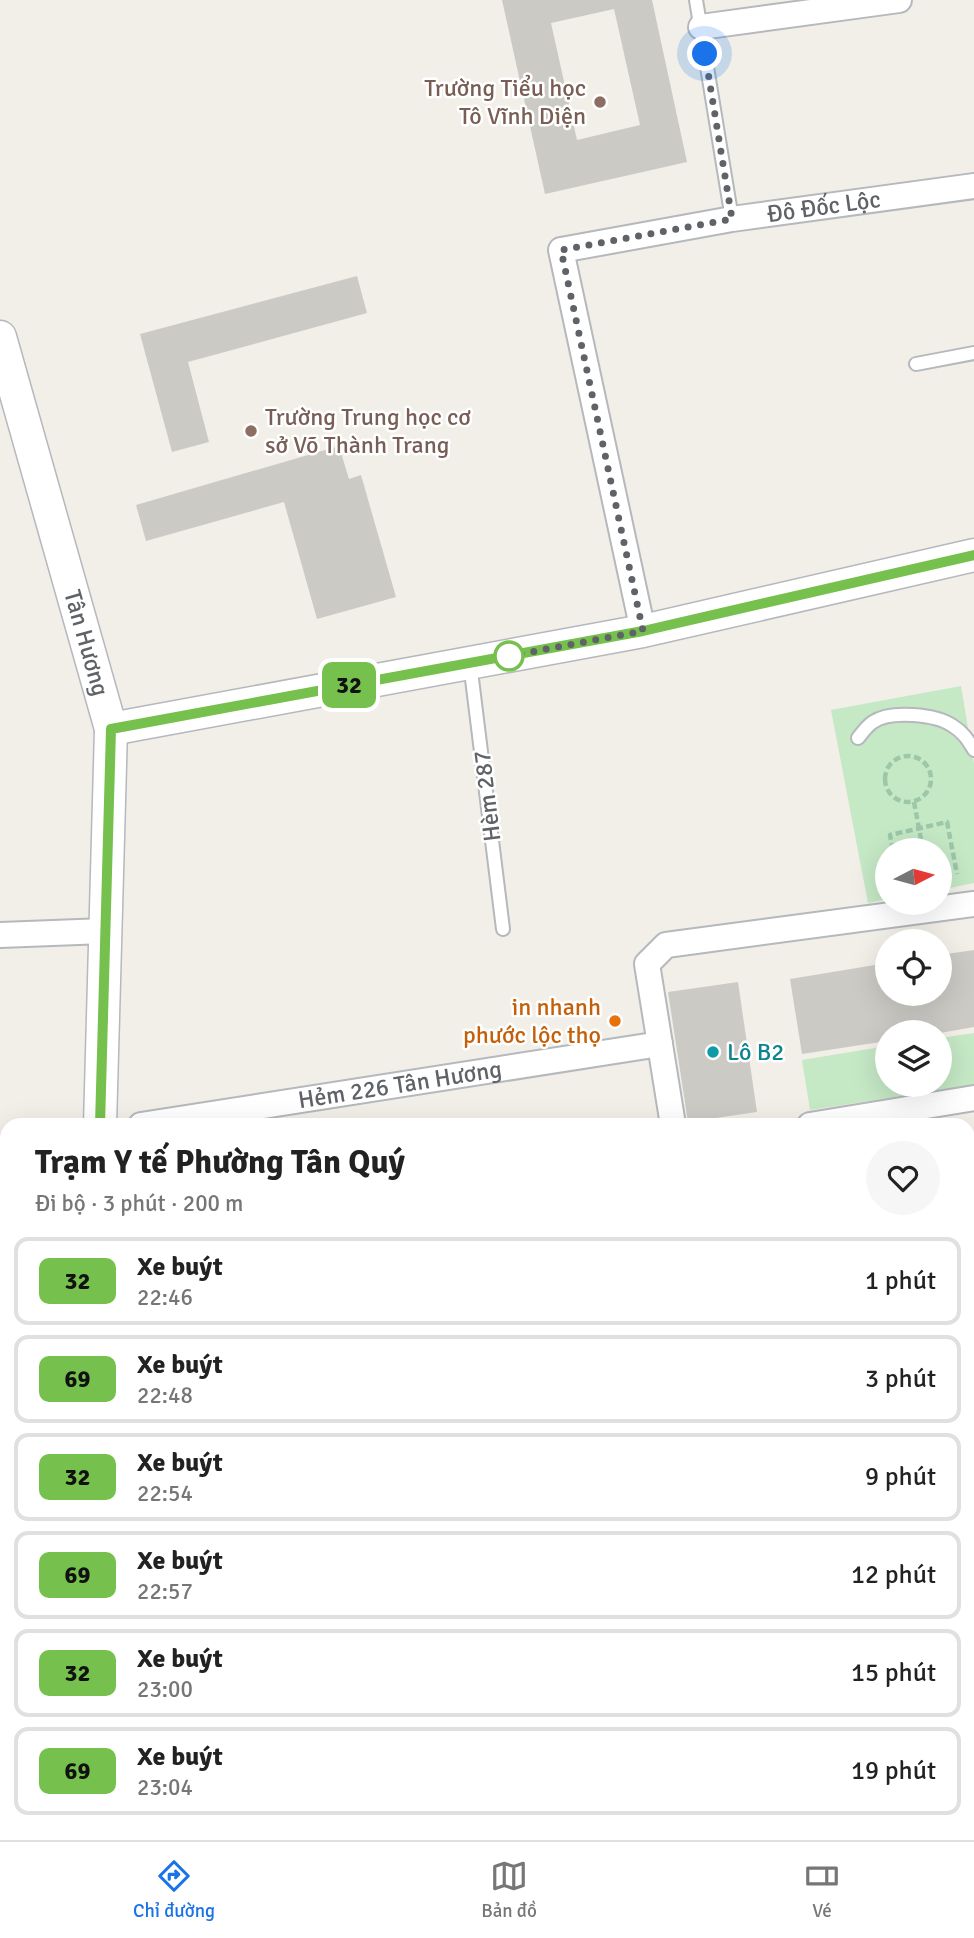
<!DOCTYPE html>
<html lang="vi">
<meta charset="utf-8">
<style>
body{margin:0;font-family:Signika,sans-serif;background:#f6f6f6;color:#222;height:100vh;display:flex;flex-direction:column;font-size:26px;white-space:nowrap}
*{box-sizing:border-box;margin:0}
p{font-size:23px;color:#767676}
.icon{flex:none;width:38px;height:38px;fill:none;stroke:currentColor;stroke-width:2;stroke-linecap:round;stroke-linejoin:round}
.map{position:relative;flex:1;overflow:hidden}
.panel{position:absolute;left:0px;top:1118px;width:975px;height:723px;display:flex;flex-direction:column;background:#fff;border-radius:21px 21px 0 0;box-shadow:0 7px 28px #0002}
.panel>*{flex:none}
.badge{padding:0 14px;border-radius:10px;font-size:24px;line-height:46px}
.needle{width:46px;rotate:84deg}
.controls{position:absolute;left:875px;top:838px;display:grid;gap:14px}
.controls a{display:grid;place-items:center;width:77px;height:77px;border-radius:50%;background:#fff;box-shadow:0 7px 28px #0002;font-size:35px}
.you{position:absolute;width:35px;height:35px;margin:-18px;border:5px solid #fff;border-radius:50%;background:#1a73e8;box-shadow:0 0 0 10px #1a73e833}
.map>.badge{position:absolute;translate:-50% -50%;box-shadow:0 0 0 4px #fff}
.round{display:grid;place-items:center;flex:none;width:74px;height:74px;border-radius:37px;background:#f6f6f6}
.overview{display:flex;align-items:center;justify-content:space-between;height:119px;padding:0 35px}
h1{font-size:33px;font-weight:800;line-height:52px}
ul{padding:0;list-style:none}
li{display:flex;align-items:center;gap:21px;height:88px;margin:0 14px 10px;padding:0 21px;border:4px solid #e0e0e0;border-radius:14px}
li div{flex:1}
li b{display:block;font-size:26px}
li em{font-style:normal}
li .badge{min-width:77px;font-weight:700;text-align:center}
.dock{display:flex;justify-content:space-around;align-items:center;height:98px;border-top:2px solid #e0e0e0;background:#fff;font-size:19px;color:#767676}
.dock a{display:grid;justify-items:center;gap:4px}
.dock .on{color:#1a73e8}
.map>svg:first-child{display:block}
.green{fill:#c5e8c5}
.building{fill:#cccac5;fill-rule:evenodd}
.lines{fill:none;stroke-linecap:round;stroke-linejoin:round}
.service-casing{stroke:#b5b8bc;stroke-width:16}
.minor-casing{stroke:#b5b8bc;stroke-width:28}
.tertiary-casing{stroke:#b5b8bc;stroke-width:35}
.path{stroke:#9cc7a9;stroke-width:4.5;stroke-dasharray:7 3.5;stroke-linecap:butt}
.service{stroke:#fff;stroke-width:12}
.minor{stroke:#fff;stroke-width:24}
.tertiary{stroke:#fff;stroke-width:32}
.line-casing{stroke:#fff;stroke-width:16}
.line{stroke:#76c04d;stroke-width:10}
.walk{stroke:#5f6368;stroke-width:7;stroke-dasharray:0 12.6}
.education-dot{fill:#8d6e63;stroke:#fff;stroke-width:2.5}
.stop-dot{fill:#fff;stroke:#76c04d;stroke-width:3.5}
.food-dot{fill:#e8710a;stroke:#fff;stroke-width:2.5}
.culture-dot{fill:#0f9aa8;stroke:#fff;stroke-width:2.5}
.labels{text-anchor:middle;dominant-baseline:central;stroke-width:5;stroke-linejoin:round;paint-order:stroke}
.education-label{font-size:24px;fill:#785e54;stroke:#fff;text-anchor:end}
.street-label{font-size:24px;fill:#5f6368;stroke:#fff}
.food-label{font-size:24px;fill:#c56008;stroke:#fff;text-anchor:end}
.culture-label{font-size:24px;fill:#0d838f;stroke:#fff;text-anchor:start}
</style>
<div class="map">
<svg width="974" height="1840" viewBox="0 0 974 1840">
<rect width="100%" height="100%" fill="#f1efe8"/>
<path class="green" d="M 961,686 L 974,764 L 974,883 L 940,890 L 940,850 L 887,850 L 887,899 L 868,903 L 831,710 Z
M 974,1033 L 974,1085 L 810,1110 L 802,1060 L 887,1046 L 887,1085 L 940,1085 L 940,1038 Z"/>
<path class="building" d="M 502,0 L 652,0 L 687,162 L 545,194 ZM 614,9 L 640,125 L 577,140 L 551,23 Z
M 357,276 L 367,313 L 188,362 L 209,442 L 172,452 L 140,334 Z
M 339,446 L 349,479 L 361,475 L 396,597 L 317,619 L 284,502 L 146,541 L 136,505 Z
M 974,950 L 974,1027 L 940,1033 L 887,1032 L 887,1041 L 802,1054 L 790,979 L 887,963 L 887,994 L 940,994 L 940,955 Z
M 738,982 L 757,1112 L 688,1122 L 668,992 Z"/>
<g class="lines">
<g class="service-casing">
<path id="service" d="M 696,0 L 732,219
M 916,364 L 974,353
M 470,663 L 503,929
M 858,738 C 862,733 867,726 873,722 C 890,710 936,714 953,726 C 963,732 968,740 974,750
M 389,1834 L 390,1840"/>
</g>
<g class="minor-casing">
<g id="minor">
<path d="M 701,27 L 899,0"/>
<path id="s1" d="M 643,631 L 561,250 L 732,219 L 974,186"/>
<path d="M 0,935 L 105,931"/>
<path id="s2" d="M 141,1125 L 660,1044"/>
<path d="M 673,1125 L 647,964 L 666,945 L 974,904"/>
<path d="M 810,1125 L 974,1098"/>
<path d="M 968,1403 L 974,1403"/>
<path d="M 0,1410 L 7,1410"/>
<path d="M 968,1602 L 974,1602"/>
<path d="M 968,1830 L 974,1830"/>
<path d="M 691,1840 L 691,1834"/>
</g>
</g>
<g class="tertiary-casing">
<g id="tertiary">
<path id="s3" d="M 0,337 L 111,729 L 100,1125"/>
<path d="M 111,729 L 643,631 L 974,555"/>
<path d="M 93,1840 L 93,1834"/>
</g>
</g>
<path class="path" d="M885 779a23 23 0 1 1 46 0a23 23 0 1 1-46 0Z
M 914,802 L 923,850
M 893,850 L 890,835 L 947,822 L 957,874"/>
<use href="#service" class="service"/>
<use href="#minor" class="minor"/>
<use href="#tertiary" class="tertiary"/>
</g>
<g class="lines">
<g class="line-casing">
<path id="line" d="M 100,1125 L 111,729 L 643,631 L 974,555"/>
</g>
<use href="#line" class="line"/>
<path class="walk" d="M 509,656 L 643,631 L 561,250 L 732,219 L 705,54"/>
</g>
<g class="education-dot">
<circle cx="600" cy="102" r="7"/>
<circle cx="251" cy="431" r="7"/>
</g>
<circle class="stop-dot" cx="509" cy="656" r="14"/>
<circle class="food-dot" cx="615" cy="1021" r="7"/>
<circle class="culture-dot" cx="713" cy="1052" r="7"/>
<g class="labels">
<g class="education-label">
<text x="586" y="88">Trường Tiểu học<tspan x="586" dy="28">Tô Vĩnh Diện</tspan></text>
<text x="265" y="417" text-anchor="start">Trường Trung học cơ<tspan x="265" dy="28">sở Võ Thành Trang</tspan></text>
</g>
<g class="street-label">
<text stroke="none"><textPath href="#s1" startOffset="656">Đô Đốc Lộc</textPath></text>
<text stroke="none"><textPath href="#s3" startOffset="318">Tân Hương</textPath></text>
<text transform="translate(487 796) rotate(-97)">Hèm 287</text>
<text stroke="none"><textPath href="#s2" startOffset="262">Hẻm 226 Tân Hương</textPath></text>
</g>
<g class="food-label">
<text x="601" y="1007">in nhanh<tspan x="601" dy="28">phước lộc thọ</tspan></text>
</g>
<g class="culture-label">
<text x="727" y="1052">Lô B2</text>
</g>
</g>
</svg>
<div class="controls">
<a><svg class="needle" viewBox="-14 -14 28 28"><path d="M0-13l5 13h-10z" fill="#e53935"/><path d="M0 13l5-13h-10z" fill="#767676"/></svg></a>
<a><svg class="icon" aria-label="locate" viewBox="0 0 24 24"><circle cx="12" cy="12" r="6"/><path d="M12 2v4M12 18v4M2 12h4M18 12h4"/></svg></a>
<a><svg class="icon" aria-label="layers" viewBox="0 0 24 24"><path d="M12 4l9 5-9 5-9-5zM3 14l9 5 9-5"/></svg></a>
</div>
<div class="you" style="left:705px;top:54px"></div>
<b class="badge" style="left:349px;top:685px;background:#76c04d;color:#111">32</b>
<section class="panel">
<div class="overview"><div><h1>Trạm Y tế Phường Tân Quý</h1><p>Đi bộ · 3 phút · 200 m</p></div><a class="round"><svg class="icon" aria-label="heart" viewBox="0 0 24 24"><path d="M12 20l-8-8c-3-5 5-10 8-4 3-6 11-1 8 4z"/></svg></a></div>
<ul>
<li><span class="badge" style="background:#76c04d;color:#111">32</span><div><b>Xe buýt</b><p>22:46</p></div><em>1 phút</em></li>
<li><span class="badge" style="background:#76c04d;color:#111">69</span><div><b>Xe buýt</b><p>22:48</p></div><em>3 phút</em></li>
<li><span class="badge" style="background:#76c04d;color:#111">32</span><div><b>Xe buýt</b><p>22:54</p></div><em>9 phút</em></li>
<li><span class="badge" style="background:#76c04d;color:#111">69</span><div><b>Xe buýt</b><p>22:57</p></div><em>12 phút</em></li>
<li><span class="badge" style="background:#76c04d;color:#111">32</span><div><b>Xe buýt</b><p>23:00</p></div><em>15 phút</em></li>
<li><span class="badge" style="background:#76c04d;color:#111">69</span><div><b>Xe buýt</b><p>23:04</p></div><em>19 phút</em></li>
</ul>
</section>
</div>
<nav class="dock">
<a class="on"><svg class="icon" aria-label="directions" viewBox="0 0 24 24"><path d="M12 3l9 9-9 9-9-9zM9 14v-3h6M13 9l2 2-2 2"/></svg>Chỉ đường</a>
<a><svg class="icon" aria-label="map" viewBox="0 0 24 24"><path d="M3 6l6-2 6 2 6-2v14l-6 2-6-2-6 2zM9 4v14M15 6v14"/></svg>Bản đồ</a>
<a><svg class="icon" aria-label="tickets" viewBox="0 0 24 24"><path d="M3 7h18v10H3zM15 7v10"/></svg>Vé</a>
</nav>
